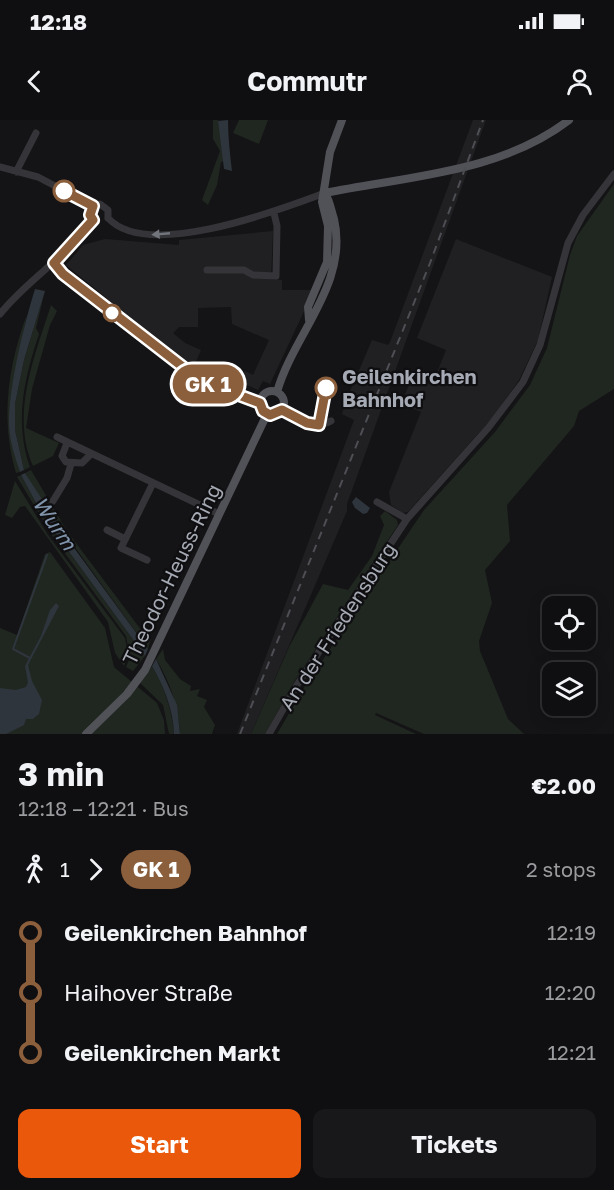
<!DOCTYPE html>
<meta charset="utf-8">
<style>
body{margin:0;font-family:"Golos Text",sans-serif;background:#181719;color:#f1f3f6;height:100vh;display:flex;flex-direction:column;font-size:22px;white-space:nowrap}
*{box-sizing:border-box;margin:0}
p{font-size:20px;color:#9b9c9f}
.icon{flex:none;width:33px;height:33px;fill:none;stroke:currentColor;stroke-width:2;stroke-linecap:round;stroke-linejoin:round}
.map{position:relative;height:614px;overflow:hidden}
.side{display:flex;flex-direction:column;background:#0f0e10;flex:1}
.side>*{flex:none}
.badge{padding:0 12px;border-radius:20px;font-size:21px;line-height:39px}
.controls{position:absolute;left:542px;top:476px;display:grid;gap:12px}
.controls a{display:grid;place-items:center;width:54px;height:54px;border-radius:12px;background:#0f0e10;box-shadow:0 3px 15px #0003,0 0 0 2px #2f2e30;font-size:30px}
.map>.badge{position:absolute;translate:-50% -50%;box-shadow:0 0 0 3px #fff}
.legs{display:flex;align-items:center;gap:9px;height:66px;padding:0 18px;font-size:20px}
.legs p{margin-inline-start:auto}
.headline{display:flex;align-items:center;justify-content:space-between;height:102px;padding:0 18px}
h1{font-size:33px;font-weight:700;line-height:45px}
.cta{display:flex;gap:12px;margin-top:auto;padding:12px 18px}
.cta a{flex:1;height:69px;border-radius:12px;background:#ea580c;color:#fff;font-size:24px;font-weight:700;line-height:69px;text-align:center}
.cta a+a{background:#181719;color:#f1f3f6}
ul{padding:0 18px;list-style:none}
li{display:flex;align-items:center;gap:21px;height:60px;font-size:22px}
li i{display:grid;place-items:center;width:9px;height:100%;margin:0 8px;background:currentColor}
li i::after{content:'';width:15px;height:15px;margin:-8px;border:4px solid;border-radius:50%;background:#0f0e10}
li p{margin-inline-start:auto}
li:first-child i{background:linear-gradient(#0000 50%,currentColor 0)}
li:last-child i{background:linear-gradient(currentColor 50%,#0000 0)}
.status{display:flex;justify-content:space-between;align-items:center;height:42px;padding:0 30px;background:#0f0e10;direction:ltr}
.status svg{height:16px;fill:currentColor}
header{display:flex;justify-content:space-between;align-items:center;height:78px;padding:0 18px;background:#0f0e10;font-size:27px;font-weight:700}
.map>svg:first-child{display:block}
.built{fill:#202022}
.green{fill:#202721}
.water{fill:#2e353c}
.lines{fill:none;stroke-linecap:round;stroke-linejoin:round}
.stream{stroke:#2e353c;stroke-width:2}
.minor{stroke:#353539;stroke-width:7}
.major{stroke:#515258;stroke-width:8}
.rail{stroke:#4e4f54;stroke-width:2;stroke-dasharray:8 6;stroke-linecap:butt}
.oneway{fill:#73757d}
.line-1-casing{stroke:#fff;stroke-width:14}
.line-1{stroke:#8b5e3c;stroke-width:9}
.stop-1-dot{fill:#fff;stroke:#8b5e3c;stroke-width:3}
.labels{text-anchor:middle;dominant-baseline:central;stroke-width:4.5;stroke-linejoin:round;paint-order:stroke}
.stop-label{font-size:20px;font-weight:bold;fill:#a6aab4;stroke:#0f0e10;text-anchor:start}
.street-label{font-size:20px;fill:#a6aab4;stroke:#0f0e10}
.water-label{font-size:21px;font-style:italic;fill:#8095ac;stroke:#0f0e10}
</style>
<div class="status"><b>12:18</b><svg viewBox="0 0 49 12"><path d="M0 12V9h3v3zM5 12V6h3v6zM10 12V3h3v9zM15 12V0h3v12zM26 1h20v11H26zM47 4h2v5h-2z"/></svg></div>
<header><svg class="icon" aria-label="back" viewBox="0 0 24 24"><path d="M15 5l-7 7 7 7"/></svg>Commutr<svg class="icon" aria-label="person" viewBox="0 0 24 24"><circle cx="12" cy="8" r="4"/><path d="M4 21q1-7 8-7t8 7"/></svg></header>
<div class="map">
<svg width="614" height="614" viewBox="0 0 614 614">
<rect width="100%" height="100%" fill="#141315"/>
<path class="built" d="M 473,0 L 486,0 L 347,384 L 347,391 L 251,614 L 237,614 L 354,300 L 342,294 L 348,276 L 372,220 L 388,225 L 390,222 Z
M 273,111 L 271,159 L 282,160 L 282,170 L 314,170 L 270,264 L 263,261 L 258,270 L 247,265 L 243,273 L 207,257 L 214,243 L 242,256 L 245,251 L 253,255 L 269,220 L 232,204 L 231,187 L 198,188 L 198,207 L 179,207 L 173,213 L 185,223 L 201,230 L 193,249 L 66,145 L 83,125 L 105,119 L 179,125 L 179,120 Z
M 456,119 L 552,157 L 538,220 L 519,260 L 493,297 L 408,392 L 403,393 L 391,385 L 389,372 L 421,292 L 401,284 L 416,248 L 436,255 L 446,230 L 417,218 Z"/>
<path class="green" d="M 213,0 L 218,0 L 224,41 L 221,42 L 217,65 L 208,85 L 202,80 L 220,31 L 213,19 Z
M 239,0 L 268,0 L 259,24 L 233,13 Z
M 614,64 L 614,269 L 579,291 L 574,306 L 507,385 L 510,421 L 485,450 L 492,483 L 479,521 L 480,531 L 508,599 L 524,614 L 424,614 L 376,593 L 375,595 L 416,614 L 277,614 L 305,566 L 424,390 L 495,312 L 530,265 L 547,228 L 570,135 L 577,116 Z
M 45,171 L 36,208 L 39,214 C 24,259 14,302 30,347 L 24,350 L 15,310 L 15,284 L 24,240 Z
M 51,185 L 57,191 L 50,205 L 32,269 L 26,308 L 59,323 L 53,336 L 33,346 C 10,295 35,235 51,185 Z
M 27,194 L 13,265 L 9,307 L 20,352 L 16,353 C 0,299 8,246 27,194 Z
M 31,350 L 67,411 L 142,511 L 151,519 L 148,529 L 36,373 L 25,353 Z
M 21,355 L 43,396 L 145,536 L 133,551 L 126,547 L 130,538 L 126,516 L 53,417 L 17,357 Z
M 15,361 L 48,415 L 125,518 L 128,535 L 124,546 L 115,533 L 108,502 L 25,386 L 20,387 L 12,398 L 5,395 Z
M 385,391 L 397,400 L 398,405 L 294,562 L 265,614 L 251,614 L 289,527 L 323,464 L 348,470 L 372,436 L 384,405 L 380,396 Z
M 50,432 L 105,508 L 114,547 L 157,583 L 164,600 L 165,614 L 0,614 L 0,508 L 17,515 L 45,434 Z
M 163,529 L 165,540 L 180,559 L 191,566 L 190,571 L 200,569 L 197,576 L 207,580 L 204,587 L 215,605 L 212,614 L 180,614 C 179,587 170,562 156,539 Z
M 152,546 C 164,567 172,589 174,614 L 169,614 L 163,585 L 140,563 Z"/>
<path class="water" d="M 228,0 C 228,17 230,34 232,51 L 224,49 L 218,1 Z
M 35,169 L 45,171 L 24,240 L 15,284 L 15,310 L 24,350 L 20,352 C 15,337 10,322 9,306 C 8,270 24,204 35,169 Z
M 25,353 L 69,421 L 148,529 L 145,536 L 43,396 L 21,355 Z
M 356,377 L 370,388 L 367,393 L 363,394 L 355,388 L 352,382 Z
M 56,483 L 59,486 L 28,545 L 32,561 L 42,580 L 39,594 L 33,599 L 26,599 L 24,605 L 6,614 L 0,614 L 0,568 L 16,570 L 26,567 L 28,562 L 25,546 L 41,516 L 50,490 Z
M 156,539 L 177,585 L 180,614 L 174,614 C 173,589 164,567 152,546 Z"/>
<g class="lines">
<path class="stream" d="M 30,538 L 13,529 L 47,435"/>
<path class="minor" d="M 0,47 L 38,57 L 93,86
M 16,52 L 36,13
M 93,86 L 100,84 L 108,90 L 108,98
M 108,98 C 147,141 279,90 325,73
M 54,143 L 63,154 L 201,261 L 260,283
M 207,150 L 244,150 L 253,155 L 276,156 L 277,106 L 274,93
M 0,194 C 28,159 67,137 93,100
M 282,290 C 296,299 315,310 331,301
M 57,317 L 219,394
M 67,323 L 62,336 L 66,342 L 82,343 L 90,335
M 53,381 L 67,358 L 71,344
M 377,382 L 407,399
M 107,410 L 125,419
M 147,440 L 121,428 L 153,363
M 269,614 L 297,565 L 407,399 L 489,307 L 523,262 L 540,225 L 568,123 L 583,95 L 614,54"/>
<path class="major" d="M 325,73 C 408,56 500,53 569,0
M 309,200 L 308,187 L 327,142 L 328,106 L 322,82 L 330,32 L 342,0
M260 283a12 12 0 1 1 24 0a12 12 0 1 1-24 0Z
M 277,272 C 294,213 349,164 334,99 C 331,90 330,81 325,73
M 86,614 L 127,574 L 145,550 L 267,294"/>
<path class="rail" d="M 240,614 L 430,143 L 483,0"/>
</g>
<defs><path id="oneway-solid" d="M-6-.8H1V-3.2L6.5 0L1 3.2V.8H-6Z" transform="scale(1.5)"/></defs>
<use class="oneway" href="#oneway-solid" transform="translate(161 114) rotate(175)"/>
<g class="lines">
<g class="line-1-casing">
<path id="line-1" d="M 64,71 L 93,86 L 90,95 L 93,100 L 54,143 L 63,154 L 201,261 L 260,283 L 263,291 L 270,295 L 282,290 L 307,303 L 319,305 L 326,268"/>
</g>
<use href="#line-1" class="line-1"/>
</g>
<g class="stop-1-dot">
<circle cx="64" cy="71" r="10"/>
<circle cx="112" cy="193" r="8"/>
<circle cx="326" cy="268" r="10"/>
</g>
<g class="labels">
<g class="stop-label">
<text x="342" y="256">Geilenkirchen<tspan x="342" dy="23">Bahnhof</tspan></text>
</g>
<g class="street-label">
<text transform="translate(171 454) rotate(-64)">Theodor-Heuss-Ring</text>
<text transform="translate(337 506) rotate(-57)">An der Friedensburg</text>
</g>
<g class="water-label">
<text transform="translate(55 403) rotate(56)">Wurm</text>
</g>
</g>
</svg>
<div class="controls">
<a><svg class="icon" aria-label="locate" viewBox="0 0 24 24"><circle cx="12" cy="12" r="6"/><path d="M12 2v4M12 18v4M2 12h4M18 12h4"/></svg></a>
<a><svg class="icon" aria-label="layers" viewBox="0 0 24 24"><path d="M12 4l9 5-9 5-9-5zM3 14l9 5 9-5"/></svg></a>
</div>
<b class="badge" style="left:208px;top:264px;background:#8b5e3c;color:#fff">GK 1</b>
</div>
<section class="side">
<div class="headline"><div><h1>3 min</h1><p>12:18 – 12:21 · Bus</p></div><b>€2.00</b></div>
<div class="legs"><svg class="icon" aria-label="walk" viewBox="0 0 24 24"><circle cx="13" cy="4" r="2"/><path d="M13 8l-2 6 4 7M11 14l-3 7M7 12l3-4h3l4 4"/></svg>1<svg class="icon" aria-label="forward" viewBox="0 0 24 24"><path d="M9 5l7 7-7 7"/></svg><b class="badge" style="background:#8b5e3c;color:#fff">GK 1</b><p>2 stops</p></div>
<ul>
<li><i style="color:#8b5e3c"></i><b>Geilenkirchen Bahnhof</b><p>12:19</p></li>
<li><i style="color:#8b5e3c"></i><span>Haihover Straße</span><p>12:20</p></li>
<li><i style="color:#8b5e3c"></i><b>Geilenkirchen Markt</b><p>12:21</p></li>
</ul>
<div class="cta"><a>Start</a><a>Tickets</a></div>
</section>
